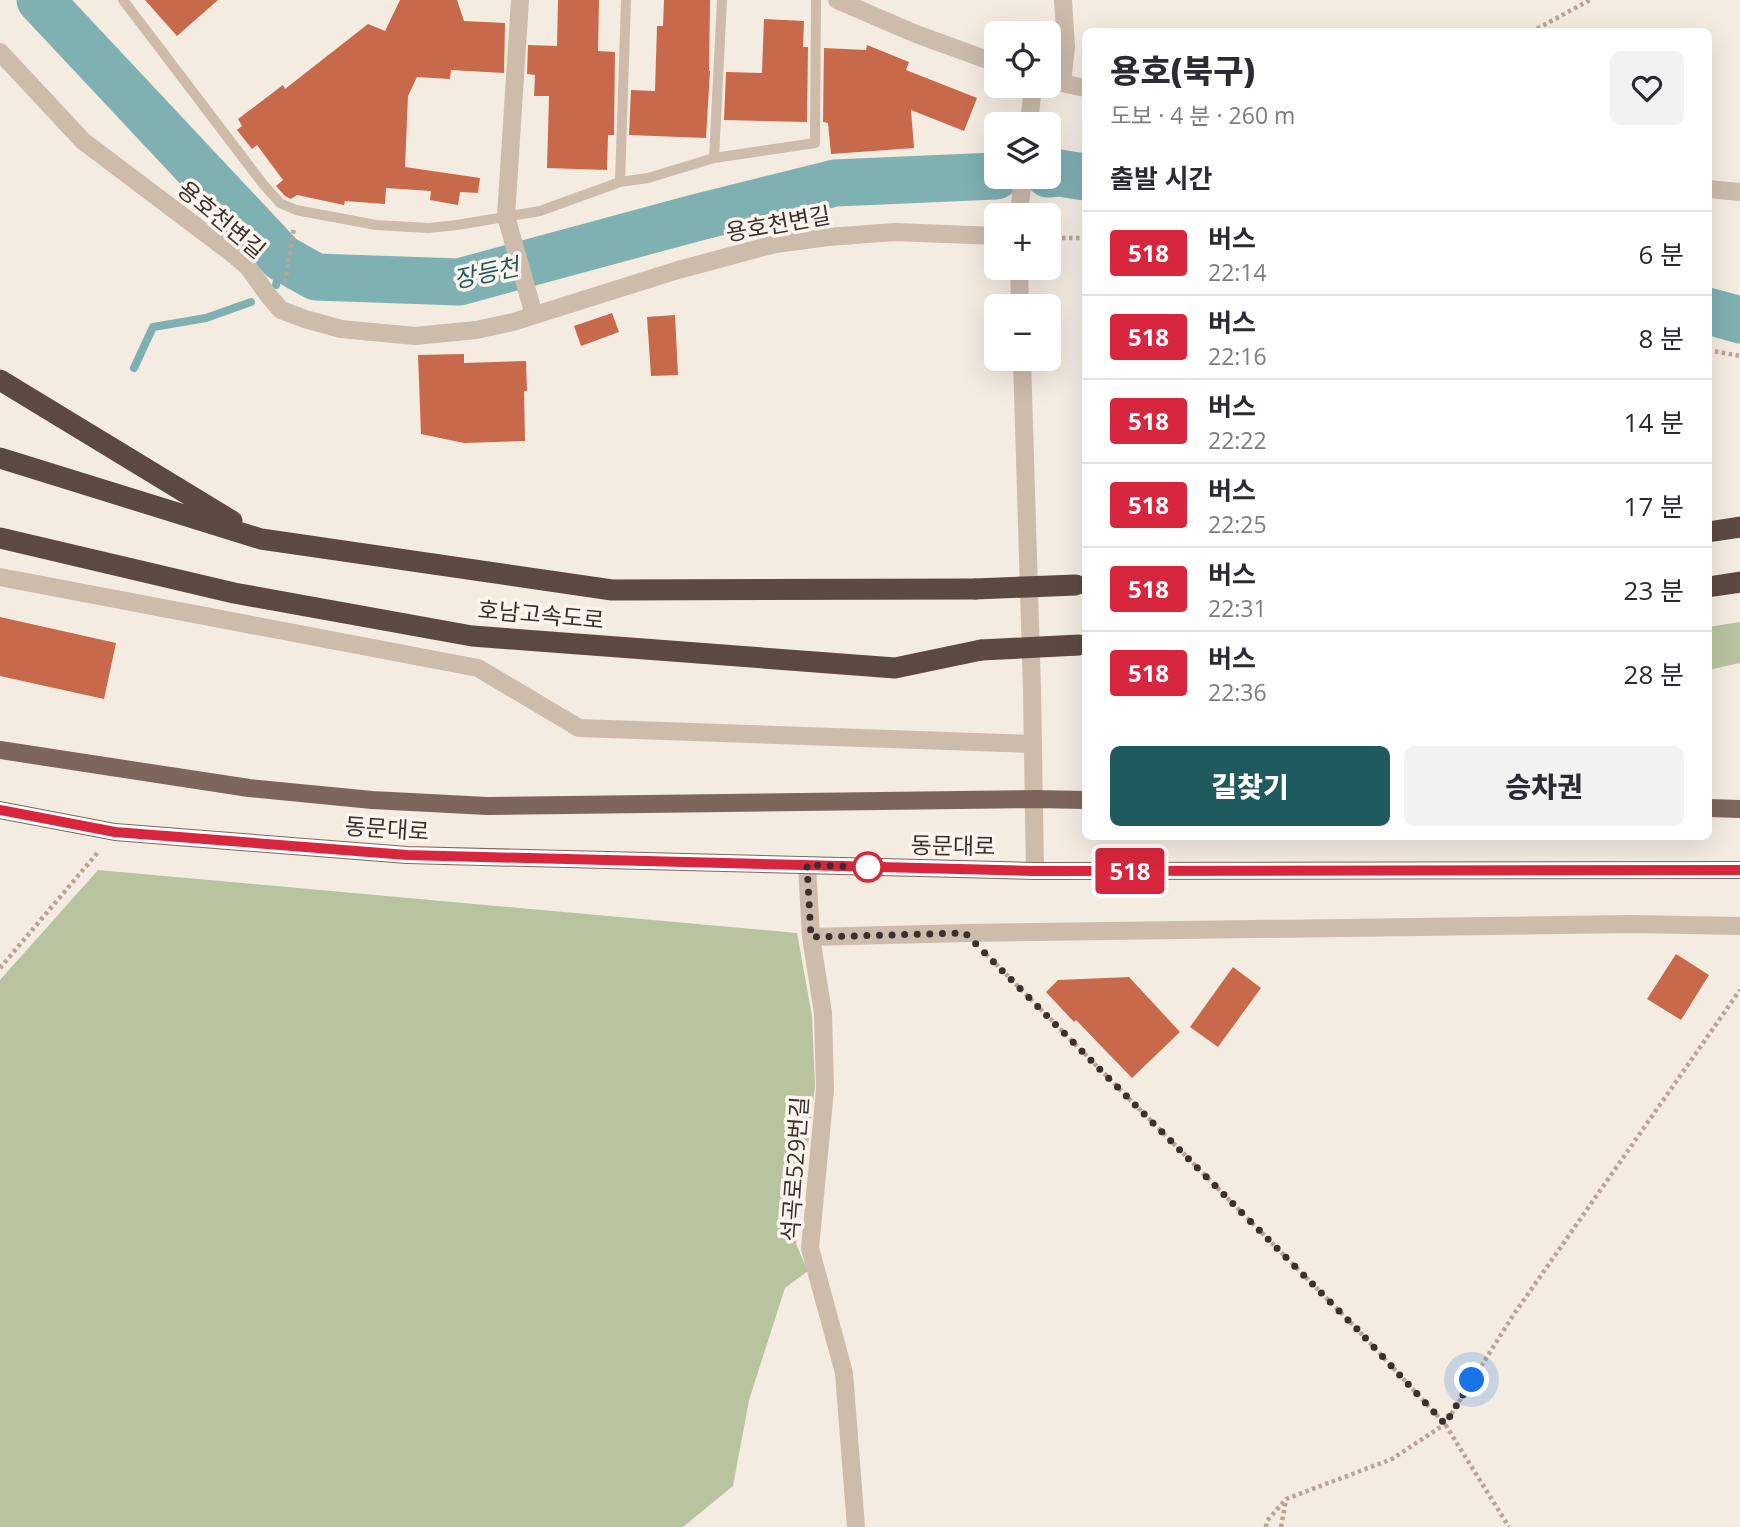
<!DOCTYPE html>
<html lang="ko">
<meta charset="utf-8">
<style>
body{margin:0;font-family:"Open Sans","Noto Sans KR",sans-serif;background:#f2f2f3;color:#2b2b33;height:100vh;display:flex;flex-direction:column;font-size:26px;white-space:nowrap}
*{box-sizing:border-box;margin:0}
p{font-size:23px;color:#7c7c81}
.icon{flex:none;width:38px;height:38px;fill:none;stroke:currentColor;stroke-width:2;stroke-linecap:round;stroke-linejoin:round}
.map{position:relative;flex:1;overflow:hidden}
.side{position:absolute;left:1082px;top:28px;width:630px;height:812px;display:flex;flex-direction:column;background:#fff;border-radius:10px;box-shadow:0 7px 28px #0002}
.side>*{flex:none}
.badge{padding:0 14px;border-radius:5px;font-size:24px;line-height:46px}
.controls{position:absolute;left:984px;top:21px;display:grid;gap:14px}
.controls a{display:grid;place-items:center;width:77px;height:77px;border-radius:10px;background:#fff;box-shadow:0 7px 28px #0002;font-size:35px}
.you{position:absolute;width:35px;height:35px;margin:-18px;border:5px solid #fff;border-radius:50%;background:#1a73e8;box-shadow:0 0 0 10px #1a73e833}
.map>.badge{position:absolute;translate:-50% -50%;box-shadow:0 0 0 4px #fff}
h2{padding:0 28px;font-size:26px;line-height:63px}
.round{display:grid;place-items:center;flex:none;width:74px;height:74px;border-radius:10px;background:#f2f2f3}
.summary{display:flex;align-items:center;justify-content:space-between;height:119px;padding:0 28px}
h1{font-size:33px;font-weight:800;line-height:52px}
.primary-button{display:flex;gap:14px;margin-top:auto;padding:14px 28px}
.primary-button a{flex:1;height:80px;border-radius:10px;background:#1f5a5e;color:#fff;font-size:28px;font-weight:800;line-height:80px;text-align:center}
.primary-button a+a{background:#f2f2f3;color:#2b2b33}
ul{padding:0;list-style:none}
li{display:flex;align-items:center;gap:21px;height:84px;padding:0 28px;border-top:2px solid #e1e1e2}
li div{flex:1}
li b{display:block;font-size:26px}
li em{font-style:normal}
li .badge{min-width:77px;font-weight:700;text-align:center}
.map>svg:first-child{display:block}
.green{fill:#b8c4a0}
.lines{fill:none;stroke-linecap:round;stroke-linejoin:round}
.stream{stroke:#7fb0b2;stroke-width:8}
.river{stroke:#7fb0b2;stroke-width:47}
.building{fill:#c8694b}
.path{stroke:#b9a596;stroke-width:4.5;stroke-dasharray:3.5 3.5;stroke-linecap:butt}
.service{stroke:#cdbbac;stroke-width:10}
.minor{stroke:#cdbbac;stroke-width:18}
.tertiary{stroke:#cdbbac;stroke-width:18}
.primary{stroke:#7d675c;stroke-width:18}
.motorway{stroke:#5c4a42;stroke-width:21}
.motorway-bridge{stroke:#5c4a42;stroke-width:21}
.line-casing{stroke:#fff;stroke-width:16}
.line{stroke:#d7263d;stroke-width:10}
.walk{stroke:#3b302b;stroke-width:7;stroke-dasharray:0 12.6}
.stop-dot{fill:#fff;stroke:#d7263d;stroke-width:3.5}
.labels{text-anchor:middle;dominant-baseline:central;stroke-width:7;stroke-linejoin:round;paint-order:stroke}
.street-label{font-size:23px;fill:#3b302b;stroke:#fbf5ee}
.water-label{font-size:24px;font-style:italic;fill:#1f5a5e;stroke:#fbf5ee}
</style>
<div class="map">
<svg width="1740" height="1527" viewBox="0 0 1740 1527">
<rect width="100%" height="100%" fill="#f4ebe1"/>
<path class="green" d="M 1740,622 L 1740,663 L 1708,670 L 1708,627 Z
M 98,870 L 797,933 L 812,1016 L 815,1086 L 796,1244 L 808,1271 L 785,1288 L 749,1400 L 733,1486 L 683,1527 L 0,1527 L 0,980 Z"/>
<g class="lines">
<path class="stream" d="M 276,285 L 282,258
M 134,368 L 153,327 L 206,318 L 251,302"/>
<path class="river" d="M 40,0 L 282,258 L 316,277 L 459,282 L 695,218 L 835,183 L 996,176
M 1048,174 L 1059,173 L 1085,177
M 1708,311 L 1740,320"/>
</g>
<path class="building" d="M 145,0 L 218,0 L 177,36 Z
M 400,0 L 457,0 L 464,21 L 505,23 L 504,73 L 451,70 L 450,79 L 417,77 L 408,96 L 405,167 L 480,178 L 478,193 L 460,192 L 458,205 L 430,200 L 431,191 L 386,188 L 385,204 L 345,201 L 344,205 L 297,195 L 291,199 L 285,196 L 276,186 L 283,180 L 257,145 L 252,149 L 237,130 L 242,126 L 238,119 L 283,85 L 285,89 L 368,24 L 385,31 Z
M 558,0 L 599,0 L 598,51 L 615,52 L 614,135 L 608,135 L 607,170 L 547,168 L 549,96 L 534,96 L 535,75 L 527,74 L 528,45 L 557,46 Z
M 664,0 L 710,0 L 709,71 L 710,71 L 706,138 L 629,135 L 631,90 L 655,91 L 657,26 L 663,26 Z
M 764,19 L 804,21 L 803,47 L 808,47 L 807,122 L 724,120 L 726,72 L 762,73 Z
M 867,45 L 909,62 L 906,70 L 977,98 L 964,131 L 911,110 L 914,148 L 831,154 L 828,123 L 823,122 L 824,48 L 866,50 Z
M 612,313 L 619,332 L 581,346 L 574,326 Z
M 675,315 L 678,375 L 651,376 L 647,317 Z
M 464,354 L 464,363 L 526,361 L 527,391 L 524,391 L 525,441 L 464,443 L 421,434 L 418,355 Z
M 0,617 L 116,643 L 104,699 L 0,676 Z
M 1676,954 L 1709,975 L 1681,1020 L 1647,999 Z
M 1233,967 L 1261,988 L 1218,1047 L 1190,1027 Z
M 1129,977 L 1180,1032 L 1132,1078 L 1076,1020 L 1074,1022 L 1046,992 L 1058,980 Z"/>
<g class="lines">
<path class="path" d="M 1531,32 L 1590,0
M 1048,238 L 1085,238
M 285,282 L 294,228
M 1708,350 L 1740,356
M 986,954 L 1357,1329 L 1445,1424 L 1509,1527
M 0,968 L 99,851
M 1266,1527 L 1267,1521 L 1286,1499 L 1392,1459 L 1445,1424 L 1512,1317 L 1740,990
M 1281,1527 L 1286,1500"/>
<path class="service" d="M 123,0 L 263,184 L 280,203 L 296,210 L 376,225 L 429,228 L 457,225 L 540,211 L 620,182 L 648,178 L 714,158 L 815,143 L 816,0
M 714,158 L 722,0
M 620,182 L 626,0"/>
<path class="minor" d="M 520,0 L 506,216 L 534,315
M 0,52 L 83,141 L 234,255 L 248,267 L 268,295 L 281,310 L 305,319 L 341,329 L 415,336 L 476,330 L 513,322 L 678,270 L 775,244 L 828,237 L 895,232 L 996,236
M 1062,83 L 1066,47 L 1063,0
M 0,577 L 478,668 L 579,728 L 1033,744
M 807,865 L 811,937 L 966,933 L 1632,924 L 1740,926
M 811,937 L 823,1013 L 825,1090 L 810,1248 L 844,1373 L 856,1527"/>
<path class="tertiary" d="M 837,0 L 916,34 L 996,63
M 1048,80 L 1085,88
M 1029,124 L 1033,86
M 1708,189 L 1740,192
M 1019,215 L 1023,177
M 1019,268 L 1020,306
M 1022,359 L 1032,690 L 1035,871"/>
<path class="primary" d="M 0,750 L 249,788 L 372,800 L 487,806 L 1035,799 L 1085,800
M 1708,808 L 1740,809
M 0,810 L 115,832 L 407,855 L 1035,871 L 1740,870"/>
<path class="motorway" d="M 0,380 L 232,521
M 0,458 L 261,539 L 612,590 L 975,589
M 1708,532 L 1740,527
M 0,538 L 234,593 L 472,636 L 895,668 L 981,650
M 1708,587 L 1740,582"/>
<path class="motorway-bridge" d="M 975,589 L 1076,585
M 981,650 L 1079,645"/>
</g>
<g class="lines">
<g class="line-casing">
<path id="line" d="M 0,810 L 115,832 L 407,855 L 1034,871 L 1740,870"/>
</g>
<use href="#line" class="line"/>
<path class="walk" d="M 868,867 L 807,865 L 811,937 L 965,933 L 1357,1329 L 1445,1424 L 1472,1380"/>
</g>
<circle class="stop-dot" cx="868" cy="867" r="14"/>
<g class="labels">
<g class="street-label">
<text transform="translate(222 219) rotate(40)">용호천변길</text>
<text transform="translate(778 223) rotate(-10)">용호천변길</text>
<text transform="translate(541 614) rotate(5)">호남고속도로</text>
<text transform="translate(387 828) rotate(4)">동문대로</text>
<text transform="translate(953 845) rotate(1)">동문대로</text>
<text transform="translate(794 1169) rotate(-86)">석곡로529번길</text>
</g>
<g class="water-label">
<text transform="translate(486 272) rotate(-12)">장등천</text>
</g>
</g>
</svg>
<div class="controls">
<a><svg class="icon" aria-label="locate" viewBox="0 0 24 24"><circle cx="12" cy="12" r="6"/><path d="M12 2v4M12 18v4M2 12h4M18 12h4"/></svg></a>
<a><svg class="icon" aria-label="layers" viewBox="0 0 24 24"><path d="M12 4l9 5-9 5-9-5zM3 14l9 5 9-5"/></svg></a>
<a>+</a>
<a>−</a>
</div>
<div class="you" style="left:1472px;top:1380px"></div>
<b class="badge" style="left:1130px;top:871px;background:#d7263d;color:#fff">518</b>
<section class="side">
<div class="summary"><div><h1>용호(북구)</h1><p>도보 · 4 분 · 260 m</p></div><a class="round"><svg class="icon" aria-label="heart" viewBox="0 0 24 24"><path d="M12 20l-8-8c-3-5 5-10 8-4 3-6 11-1 8 4z"/></svg></a></div>
<h2>출발 시간</h2>
<ul>
<li><span class="badge" style="background:#d7263d;color:#fff">518</span><div><b>버스</b><p>22:14</p></div><em>6 분</em></li>
<li><span class="badge" style="background:#d7263d;color:#fff">518</span><div><b>버스</b><p>22:16</p></div><em>8 분</em></li>
<li><span class="badge" style="background:#d7263d;color:#fff">518</span><div><b>버스</b><p>22:22</p></div><em>14 분</em></li>
<li><span class="badge" style="background:#d7263d;color:#fff">518</span><div><b>버스</b><p>22:25</p></div><em>17 분</em></li>
<li><span class="badge" style="background:#d7263d;color:#fff">518</span><div><b>버스</b><p>22:31</p></div><em>23 분</em></li>
<li><span class="badge" style="background:#d7263d;color:#fff">518</span><div><b>버스</b><p>22:36</p></div><em>28 분</em></li>
</ul>
<div class="primary-button"><a>길찾기</a><a>승차권</a></div>
</section>
</div>
